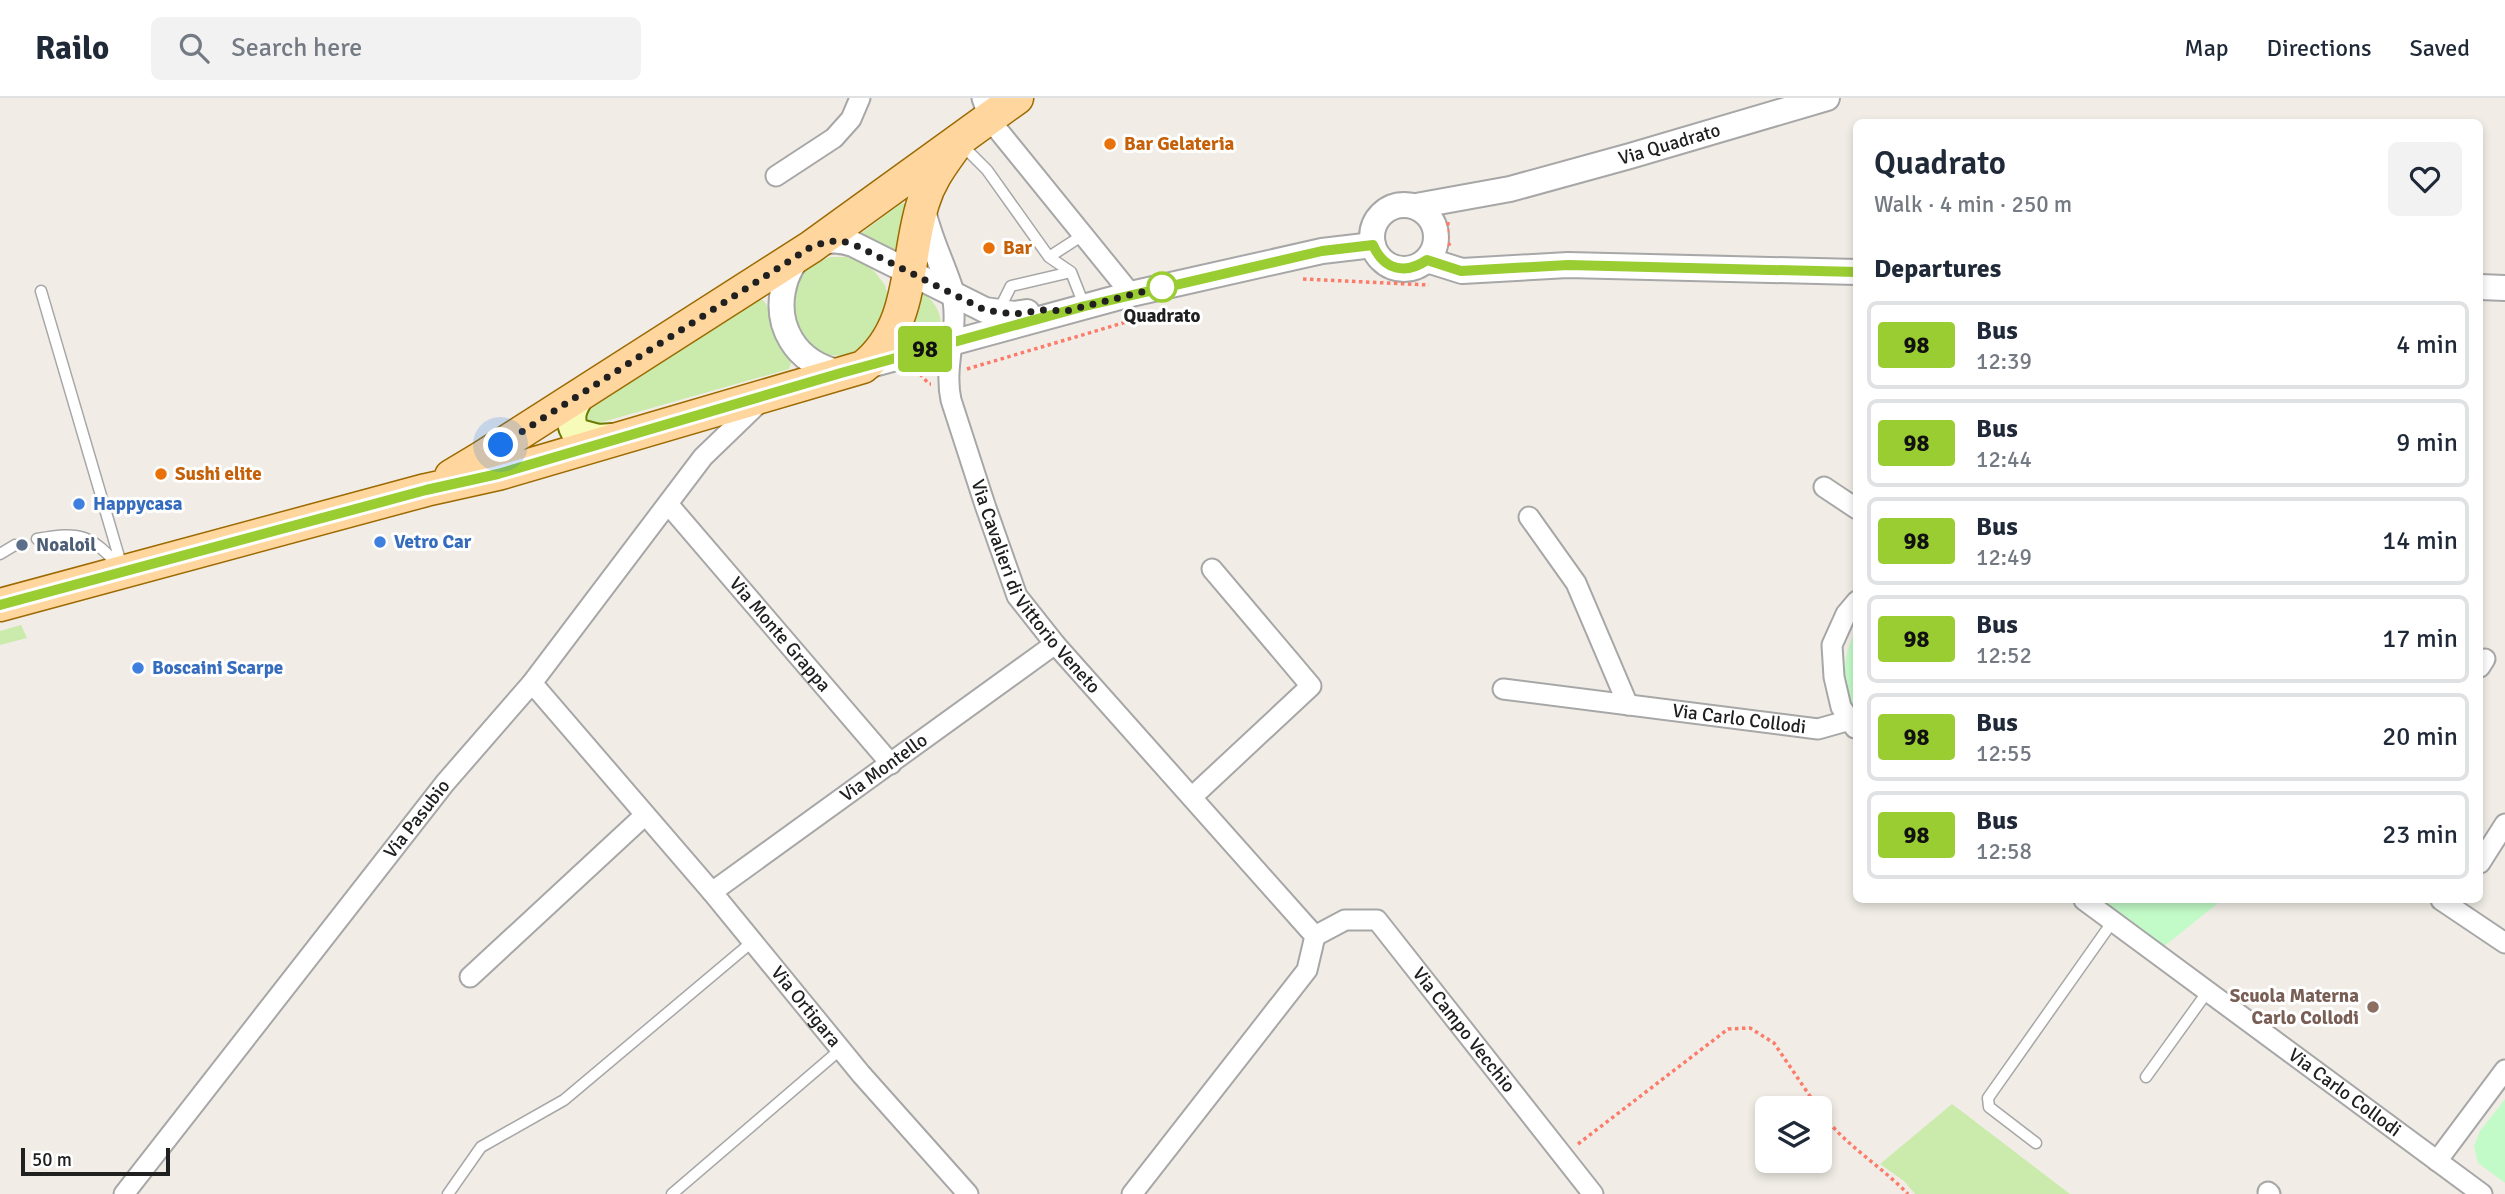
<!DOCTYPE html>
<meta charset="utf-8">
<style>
body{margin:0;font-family:Signika,sans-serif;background:#f2f2f3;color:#1f2937;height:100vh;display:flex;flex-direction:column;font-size:26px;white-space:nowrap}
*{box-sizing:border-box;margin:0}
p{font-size:23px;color:#747a83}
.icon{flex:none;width:38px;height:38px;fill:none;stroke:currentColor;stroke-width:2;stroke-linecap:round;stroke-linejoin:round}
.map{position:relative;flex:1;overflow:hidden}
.sheet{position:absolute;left:1853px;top:21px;width:630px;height:784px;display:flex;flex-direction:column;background:#fff;border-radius:10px;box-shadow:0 4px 10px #0003}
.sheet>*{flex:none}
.badge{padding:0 14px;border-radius:5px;font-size:24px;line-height:46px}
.controls{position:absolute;left:1755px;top:998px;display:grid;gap:14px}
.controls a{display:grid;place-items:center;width:77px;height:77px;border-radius:10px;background:#fff;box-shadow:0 4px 10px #0003;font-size:35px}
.scale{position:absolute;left:21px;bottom:18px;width:149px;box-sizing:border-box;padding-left:7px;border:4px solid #202020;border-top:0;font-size:19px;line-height:24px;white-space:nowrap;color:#202020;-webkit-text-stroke:5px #fff;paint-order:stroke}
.you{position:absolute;width:35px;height:35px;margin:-18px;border:5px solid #fff;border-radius:50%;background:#1a73e8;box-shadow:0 0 0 10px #1a73e833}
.map>.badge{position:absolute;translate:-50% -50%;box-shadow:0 0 0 4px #fff}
h2{padding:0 21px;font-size:26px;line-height:63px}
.round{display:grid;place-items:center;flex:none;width:74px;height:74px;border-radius:10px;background:#f2f2f3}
.overview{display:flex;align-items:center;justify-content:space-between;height:119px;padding:0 21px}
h1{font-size:33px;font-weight:600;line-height:52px}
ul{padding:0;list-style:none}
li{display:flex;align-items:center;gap:21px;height:88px;margin:0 14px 10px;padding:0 7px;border:4px solid #e0e1e3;border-radius:10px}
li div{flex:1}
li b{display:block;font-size:26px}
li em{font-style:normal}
li .badge{min-width:77px;font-weight:700;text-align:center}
header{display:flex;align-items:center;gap:42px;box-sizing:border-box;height:98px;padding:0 35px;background:#fff;border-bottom:2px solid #e0e1e3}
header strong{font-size:33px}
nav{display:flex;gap:38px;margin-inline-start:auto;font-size:24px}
.search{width:490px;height:63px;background:#f2f2f3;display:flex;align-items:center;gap:18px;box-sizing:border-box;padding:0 24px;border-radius:10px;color:#747a83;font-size:26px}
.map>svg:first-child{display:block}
.grass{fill:#caebab}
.park{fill:#c3fbc8}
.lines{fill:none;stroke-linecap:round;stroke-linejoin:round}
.service-casing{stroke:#a7a7a7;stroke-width:13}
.minor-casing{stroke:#a7a7a7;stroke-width:23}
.tertiary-casing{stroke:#a7a7a7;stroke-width:28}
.secondary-casing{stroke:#6c7b03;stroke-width:32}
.primary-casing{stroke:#9c6a00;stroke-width:35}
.path{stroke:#fc7c6b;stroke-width:3.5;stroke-dasharray:3.5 3.5;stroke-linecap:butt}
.service{stroke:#fff;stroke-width:10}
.minor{stroke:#fff;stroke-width:19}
.tertiary{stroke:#fff;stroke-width:24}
.secondary{stroke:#f7fbba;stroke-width:28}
.primary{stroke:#fed69e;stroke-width:32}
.line-casing{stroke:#fff;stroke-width:16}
.line{stroke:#9acd32;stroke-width:10}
.walk{stroke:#202020;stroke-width:7;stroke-dasharray:0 12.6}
.food-dot{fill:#e8710a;stroke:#fff;stroke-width:2.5}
.stop-dot{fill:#fff;stroke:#9acd32;stroke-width:3.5}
.shop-dot{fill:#3f7fe0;stroke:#fff;stroke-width:2.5}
.service-dot{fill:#5c6f8a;stroke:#fff;stroke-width:2.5}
.education-dot{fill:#8d6e63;stroke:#fff;stroke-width:2.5}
.labels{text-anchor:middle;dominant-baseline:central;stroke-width:6;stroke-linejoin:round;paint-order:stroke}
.food-label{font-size:19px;font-weight:bold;fill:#c56008;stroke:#fff;text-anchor:start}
.street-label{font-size:19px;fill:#202020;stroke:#fff}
.stop-label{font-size:19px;font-weight:bold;fill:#202020;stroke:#fff}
.shop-label{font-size:19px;font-weight:bold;fill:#366cbe;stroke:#fff;text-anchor:start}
.service-label{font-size:19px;font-weight:bold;fill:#4e5e75;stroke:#fff;text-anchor:start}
.education-label{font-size:19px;font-weight:bold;fill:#785e54;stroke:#fff;text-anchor:end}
</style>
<header>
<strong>Railo</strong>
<div class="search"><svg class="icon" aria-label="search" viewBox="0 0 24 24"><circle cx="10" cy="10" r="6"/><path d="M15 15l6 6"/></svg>Search here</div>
<nav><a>Map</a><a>Directions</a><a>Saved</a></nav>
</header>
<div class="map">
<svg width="2505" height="1096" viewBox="0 0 2505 1096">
<rect width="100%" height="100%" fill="#f1ede6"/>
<path class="grass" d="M 902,105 L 907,106 L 897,158 L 856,139 Z
M 830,159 L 847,159 L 862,164 L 875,174 L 885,187 L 889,202 L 889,219 L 859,255 L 843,258 L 828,257 L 814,251 L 795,229 C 795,191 789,175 830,159 Z
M 916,189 C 938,206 944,215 940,243 L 890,258 Z
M 755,202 L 763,202 C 774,214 771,231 779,245 C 784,252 789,256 791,265 L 789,271 L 592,327 L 584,323 L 583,312 Z
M 21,527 L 27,540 L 0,547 L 0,533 Z
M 1952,1006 L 1960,1012 L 2070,1096 L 1915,1096 L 1904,1083 L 1880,1066 Z"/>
<path class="park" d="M 1857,531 L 1857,616 C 1840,593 1842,554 1857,531 Z
M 2097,802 L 2222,802 L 2162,850 Z
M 2505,1001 L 2505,1085 L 2478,1065 L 2474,1048 L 2480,1033 Z"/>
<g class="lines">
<g class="service-casing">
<path id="service" d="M 961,46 L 987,72 L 1049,159
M 1083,137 L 1049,159 L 1071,174 L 1084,207
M 41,193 L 122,469
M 998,214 L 1011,188 L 1071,174
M 37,441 C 83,433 90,437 121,470
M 0,456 L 15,447
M 2146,979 L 2208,893
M 2036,1045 L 1989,1009 L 1988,1000 L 2113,823
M 448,1096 L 481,1049 L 564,1002 L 752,844
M 672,1096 L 841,951"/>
</g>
<g class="minor-casing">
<g id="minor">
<path d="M 982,0 L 989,21 L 1131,196"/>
<path d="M 776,78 L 834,40 L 851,21 L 860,0"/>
<path id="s1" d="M 951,193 C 961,230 943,265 951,302 L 985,407 L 1017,498 L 1055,546 L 1315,838 L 1307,872 L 1132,1096"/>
<path d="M 1824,389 L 1857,411"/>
<path id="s2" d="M 668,406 L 891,666"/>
<path d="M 1529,419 L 1576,485 L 1628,607"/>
<path d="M 2480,569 L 2485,561"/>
<path id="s3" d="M 532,585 L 712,794 L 861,976 L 968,1096"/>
<path id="s4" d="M 1503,591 L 1818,631 L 1850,622"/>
<path d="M 1855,630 L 1841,609 L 1834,579 L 1832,547 L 1846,516 L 1857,503"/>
<path d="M 1192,699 L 1311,588 L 1212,471"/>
<path d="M 2480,765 L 2505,726"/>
<path id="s5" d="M 712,794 L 1055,546"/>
<path id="s6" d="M 2084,802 L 2482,1096"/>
<path d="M 2441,802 L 2505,845"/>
<path id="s7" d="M 1315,838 L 1345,822 L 1377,822 L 1593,1096"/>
<path d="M 470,879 L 645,717"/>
<path d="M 2437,1063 L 2505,972"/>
<path d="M 2268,1094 L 2270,1096"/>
<path id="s8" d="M 124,1096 L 445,685 L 532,585 L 703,359 L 760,304"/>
</g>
</g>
<g class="tertiary-casing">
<g id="tertiary">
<circle cx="1404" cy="139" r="32"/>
<path d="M 922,107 C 927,137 942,164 951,193"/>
<path id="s9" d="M 1416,108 L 1510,91 L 1630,58 L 1827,0"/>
<path d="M 1427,162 L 1462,173 L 1568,167 L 1857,174"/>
<path d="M 2480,189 L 2505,190"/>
<path d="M 863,269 L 1131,196 L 1322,153 L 1373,147"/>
<path d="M 841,275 C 743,254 780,120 853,146 L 985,212 L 1014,216 L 1027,214"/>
</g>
</g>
<g class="secondary-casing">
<path id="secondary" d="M 581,296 C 572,310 567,320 576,335 L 598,341 L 613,340"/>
</g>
<g class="primary-casing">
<path id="primary" d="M 451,378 L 481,360 L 811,149 L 1017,0
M 0,507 L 426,392 L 498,376 L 863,269 C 915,228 905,162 923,105 C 930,81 944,64 958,44"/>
</g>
<path class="path" d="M 1448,124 L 1447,142 L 1450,148
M 1303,181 L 1429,187
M 967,271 L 1167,212
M 920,276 L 929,286 L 931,286
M 1820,1013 C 1843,1046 1880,1067 1908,1096
M 1578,1046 L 1728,931 L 1750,930 L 1774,945 L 1818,1010"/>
<use href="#service" class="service"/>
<use href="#minor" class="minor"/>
<use href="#tertiary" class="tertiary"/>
<use href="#secondary" class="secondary"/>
<use href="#primary" class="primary"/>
</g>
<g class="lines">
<g class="line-casing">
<path id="line" d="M 0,507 L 426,392 L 498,376 L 841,275 L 1085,208 L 1322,153 L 1373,147 C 1384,172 1405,177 1427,162 L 1461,173 L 1568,167 L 1857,174"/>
</g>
<use href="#line" class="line"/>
<path class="walk" d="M 501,347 L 811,149 C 827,143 837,141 853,146 L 985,212 L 1014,216 L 1043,212 L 1066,213 L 1162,189"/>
</g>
<g class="food-dot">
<circle cx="1110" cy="46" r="7"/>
<circle cx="989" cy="150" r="7"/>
<circle cx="161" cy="376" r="7"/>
</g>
<circle class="stop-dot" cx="1162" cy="189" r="14"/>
<g class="shop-dot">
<circle cx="79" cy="406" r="7"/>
<circle cx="380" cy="444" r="7"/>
<circle cx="138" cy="570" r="7"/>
</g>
<circle class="service-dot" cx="22" cy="447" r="7"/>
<circle class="education-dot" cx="2373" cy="909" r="7"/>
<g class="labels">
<g class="food-label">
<text x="1124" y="46">Bar Gelateria</text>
<text x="1003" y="150">Bar</text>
<text x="175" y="376">Sushi elite</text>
</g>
<g class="street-label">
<text stroke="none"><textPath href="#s9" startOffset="261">Via Quadrato</textPath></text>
<text stroke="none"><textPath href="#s1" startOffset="317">Via Cavalieri di Vittorio Veneto</textPath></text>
<text stroke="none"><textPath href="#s2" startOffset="172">Via Monte Grappa</textPath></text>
<text stroke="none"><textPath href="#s4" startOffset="238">Via Carlo Collodi</textPath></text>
<text stroke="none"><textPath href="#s5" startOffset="212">Via Montello</textPath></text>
<text stroke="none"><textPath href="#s8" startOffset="476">Via Pasubio</textPath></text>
<text stroke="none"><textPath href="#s3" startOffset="424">Via Ortigara</textPath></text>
<text stroke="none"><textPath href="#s7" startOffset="206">Via Campo Vecchio</textPath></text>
<text stroke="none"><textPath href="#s6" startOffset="324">Via Carlo Collodi</textPath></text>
</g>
<g class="stop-label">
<text x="1162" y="218">Quadrato</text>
</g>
<g class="shop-label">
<text x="93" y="406">Happycasa</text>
<text x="394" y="444">Vetro Car</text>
<text x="152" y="570">Boscaini Scarpe</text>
</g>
<g class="service-label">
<text x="36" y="447">Noaloil</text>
</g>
<g class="education-label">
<text x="2359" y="898">Scuola Materna<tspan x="2359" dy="22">Carlo Collodi</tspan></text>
</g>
</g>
</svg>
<div class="controls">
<a><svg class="icon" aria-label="layers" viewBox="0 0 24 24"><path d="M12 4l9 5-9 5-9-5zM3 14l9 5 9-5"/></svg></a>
</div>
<div class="scale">50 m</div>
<div class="you" style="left:501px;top:347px"></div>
<b class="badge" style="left:925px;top:251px;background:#9acd32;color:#111">98</b>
<section class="sheet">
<div class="overview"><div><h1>Quadrato</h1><p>Walk · 4 min · 250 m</p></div><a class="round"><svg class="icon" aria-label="heart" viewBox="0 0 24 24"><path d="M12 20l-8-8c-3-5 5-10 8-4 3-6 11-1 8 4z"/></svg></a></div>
<h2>Departures</h2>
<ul>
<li><span class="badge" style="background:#9acd32;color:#111">98</span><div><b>Bus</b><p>12:39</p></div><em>4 min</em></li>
<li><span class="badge" style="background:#9acd32;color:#111">98</span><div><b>Bus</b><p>12:44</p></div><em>9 min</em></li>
<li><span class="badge" style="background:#9acd32;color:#111">98</span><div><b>Bus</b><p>12:49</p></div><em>14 min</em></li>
<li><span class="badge" style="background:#9acd32;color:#111">98</span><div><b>Bus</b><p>12:52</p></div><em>17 min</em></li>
<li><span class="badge" style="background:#9acd32;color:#111">98</span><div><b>Bus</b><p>12:55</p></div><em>20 min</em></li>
<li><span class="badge" style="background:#9acd32;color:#111">98</span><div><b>Bus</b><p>12:58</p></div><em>23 min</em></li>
</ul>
</section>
</div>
